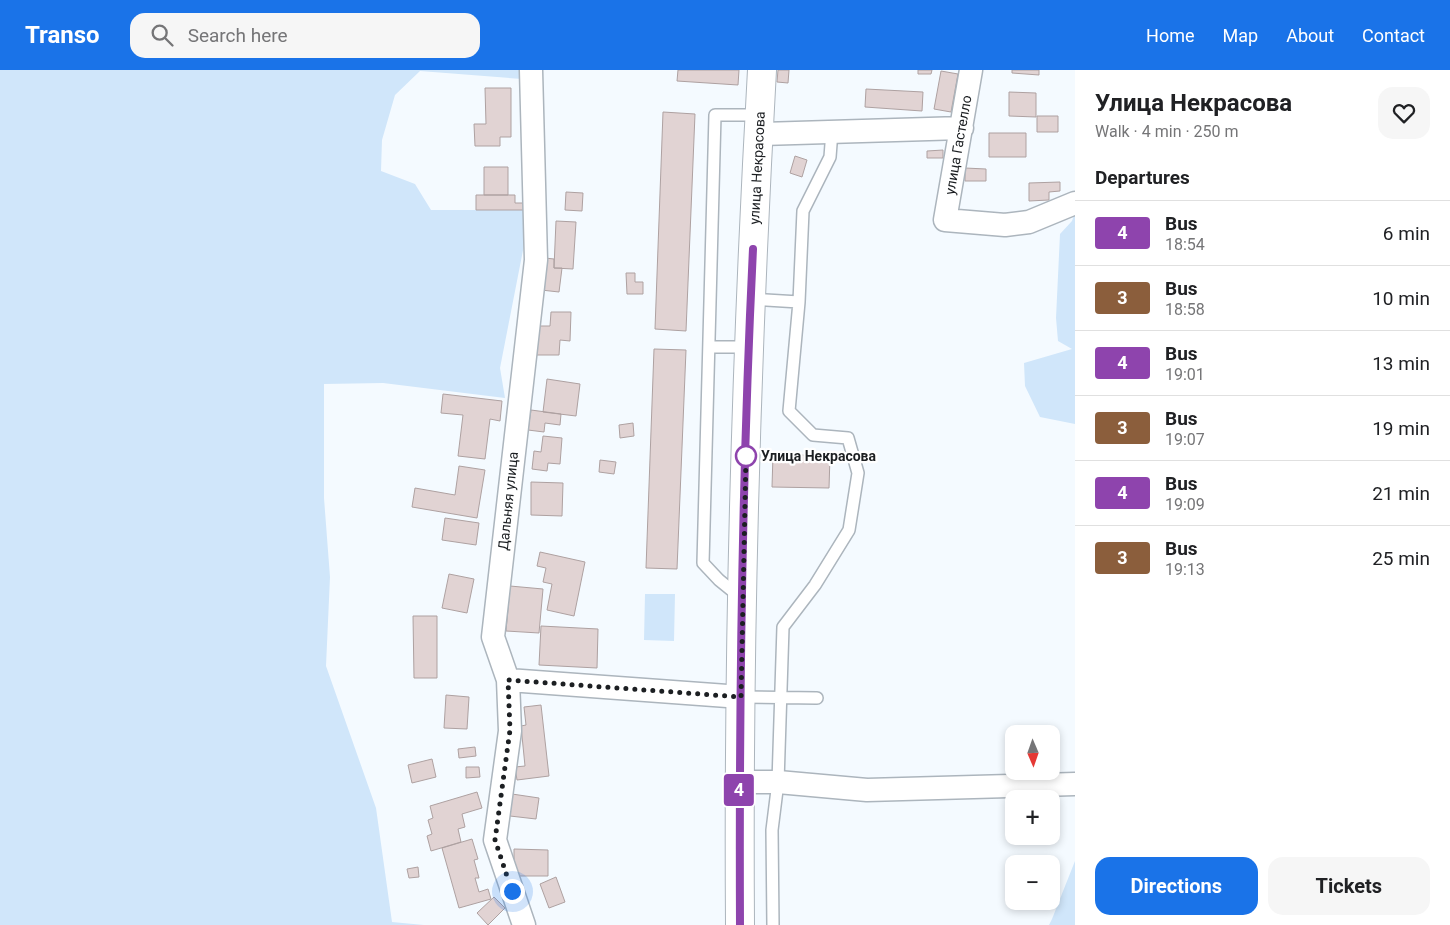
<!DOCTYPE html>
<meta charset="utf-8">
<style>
body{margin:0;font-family:Roboto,sans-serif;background:#f6f6f6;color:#202124;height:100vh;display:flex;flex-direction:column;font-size:19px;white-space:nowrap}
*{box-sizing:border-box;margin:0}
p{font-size:16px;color:#757577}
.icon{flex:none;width:28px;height:28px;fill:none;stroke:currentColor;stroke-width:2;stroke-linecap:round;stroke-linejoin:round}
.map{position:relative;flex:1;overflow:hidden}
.side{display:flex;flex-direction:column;background:#fff;width:375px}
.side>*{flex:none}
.badge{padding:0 10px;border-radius:4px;font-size:18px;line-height:32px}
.needle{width:32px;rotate:178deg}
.buttons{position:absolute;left:1005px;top:655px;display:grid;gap:10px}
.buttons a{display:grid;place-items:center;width:55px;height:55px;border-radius:10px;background:#fff;box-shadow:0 2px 8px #0003;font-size:25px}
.you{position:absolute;width:25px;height:25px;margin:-12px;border:4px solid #fff;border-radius:50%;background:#1a73e8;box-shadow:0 0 0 8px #1a73e833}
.map>.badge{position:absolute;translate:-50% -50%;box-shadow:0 0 0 2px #fff}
h2{padding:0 20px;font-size:19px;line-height:45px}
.round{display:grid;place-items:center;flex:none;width:52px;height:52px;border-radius:15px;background:#f6f6f6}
.summary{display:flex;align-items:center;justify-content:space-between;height:85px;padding:0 20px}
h1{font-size:24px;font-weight:700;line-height:38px}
.button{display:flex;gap:10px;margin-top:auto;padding:10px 20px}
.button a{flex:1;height:58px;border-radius:15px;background:#1a73e8;color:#fff;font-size:20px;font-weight:700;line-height:58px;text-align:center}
.button a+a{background:#f6f6f6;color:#202124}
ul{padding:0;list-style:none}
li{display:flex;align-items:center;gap:15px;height:65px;padding:0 20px;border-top:1px solid #e0e0e0}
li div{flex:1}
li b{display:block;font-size:19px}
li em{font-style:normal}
li .badge{min-width:55px;font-weight:700;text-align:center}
header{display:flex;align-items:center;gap:30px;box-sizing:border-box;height:70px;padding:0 25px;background:#1a73e8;color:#fff}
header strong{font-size:24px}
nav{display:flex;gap:28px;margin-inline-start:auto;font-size:18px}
.search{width:350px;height:45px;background:#f6f6f6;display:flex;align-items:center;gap:12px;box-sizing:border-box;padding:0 18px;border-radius:15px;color:#757577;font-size:19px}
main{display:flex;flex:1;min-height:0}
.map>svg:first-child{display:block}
.green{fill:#d0e6fa}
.building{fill:#e1d3d3;stroke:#aea1a1}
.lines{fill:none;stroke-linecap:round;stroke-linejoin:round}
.service-casing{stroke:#acb5bd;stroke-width:14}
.minor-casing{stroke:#acb5bd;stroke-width:25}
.tertiary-casing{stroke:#acb5bd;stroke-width:30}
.service{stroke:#fff;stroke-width:11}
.minor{stroke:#fff;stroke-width:22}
.tertiary{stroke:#fff;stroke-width:28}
.line-casing{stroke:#fff;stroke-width:11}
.line{stroke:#8e44ad;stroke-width:8}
.walk{stroke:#1c1f22;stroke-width:5;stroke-dasharray:0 9}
.stop-dot{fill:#fff;stroke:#8e44ad;stroke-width:2.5}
.labels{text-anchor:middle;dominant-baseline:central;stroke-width:4.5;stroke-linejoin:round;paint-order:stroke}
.street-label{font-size:14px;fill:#1c1f22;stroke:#fff}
.stop-label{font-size:14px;font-weight:bold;fill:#1c1f22;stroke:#fff;text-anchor:start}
</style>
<header>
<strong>Transo</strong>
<div class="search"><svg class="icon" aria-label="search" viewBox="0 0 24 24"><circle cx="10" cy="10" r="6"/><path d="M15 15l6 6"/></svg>Search here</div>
<nav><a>Home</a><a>Map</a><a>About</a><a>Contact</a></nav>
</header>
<main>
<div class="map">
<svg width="1075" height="855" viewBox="0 0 1075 855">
<rect width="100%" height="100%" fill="#f4faff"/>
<path class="green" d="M 0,0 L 522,0 L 522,9 L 420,1 L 395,25 L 382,70 L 381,101 L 415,114 L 431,140 L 524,140 L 525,170 L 500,298 L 505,328 L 383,313 L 324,314 L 324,428 L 330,507 L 326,596 L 376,738 L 392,852 L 424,855 L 0,855 Z
M 1075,142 L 1075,354 L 1040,347 L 1025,316 L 1024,293 L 1072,279 L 1058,271 L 1056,248 L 1060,164 L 1072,151 Z
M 645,524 L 675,524 L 674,571 L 644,570 Z
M 1075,791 L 1075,855 L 1049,855 L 1052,849 Z"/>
<path class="building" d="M 678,0 L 739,0 L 738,15 L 677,11 Z
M 778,0 L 789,0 L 788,13 L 777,12 Z
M 918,0 L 932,0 L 931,4 L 918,4 Z
M 1012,0 L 1039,0 L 1039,5 L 1012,3 Z
M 941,1 L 958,4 L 951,42 L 934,39 Z
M 485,18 L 511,18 L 511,67 L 500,67 L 500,76 L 475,76 L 474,54 L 486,54 Z
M 866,19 L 923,22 L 922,41 L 865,37 Z
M 1009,22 L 1036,23 L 1036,47 L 1009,46 Z
M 663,42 L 695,44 L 686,261 L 655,259 Z
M 1037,46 L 1058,46 L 1058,62 L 1037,62 Z
M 989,63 L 1026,63 L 1026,87 L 989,87 Z
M 943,80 L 943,88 L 927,88 L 927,81 Z
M 795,86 L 807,90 L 802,107 L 790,103 Z
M 484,97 L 508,97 L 508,125 L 484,125 Z
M 965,98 L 986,99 L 986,111 L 965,111 Z
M 1060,112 L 1060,121 L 1049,122 L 1049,130 L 1029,131 L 1029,113 Z
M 566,122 L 583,123 L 582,141 L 565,140 Z
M 476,125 L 515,125 L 515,133 L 524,133 L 524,140 L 476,140 Z
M 556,151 L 576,152 L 573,199 L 554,198 Z
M 545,188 L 554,189 L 554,198 L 562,198 L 559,222 L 541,220 Z
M 626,203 L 635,203 L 635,212 L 643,212 L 643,224 L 627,224 Z
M 551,242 L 571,242 L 570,271 L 560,270 L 559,285 L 533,285 L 534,256 L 550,256 Z
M 654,279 L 686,280 L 677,499 L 646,498 Z
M 547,309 L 580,314 L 576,346 L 543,342 Z
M 443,324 L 502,331 L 500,351 L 490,349 L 485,389 L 458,386 L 463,345 L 441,343 Z
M 531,340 L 561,344 L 560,355 L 545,353 L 544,362 L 528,360 Z
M 633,353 L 634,366 L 620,368 L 619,355 Z
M 543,366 L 562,368 L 560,394 L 548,393 L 547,401 L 532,399 L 534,381 L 541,382 Z
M 773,384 L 830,386 L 829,418 L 772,417 Z
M 600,390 L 616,392 L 614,404 L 599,402 Z
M 459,396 L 485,400 L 477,448 L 412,437 L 415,418 L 455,425 Z
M 531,412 L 563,413 L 562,446 L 531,445 Z
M 445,448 L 479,453 L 476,475 L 442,470 Z
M 540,482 L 585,492 L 574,546 L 547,540 L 552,514 L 543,512 L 546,498 L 537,496 Z
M 449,504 L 474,509 L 467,543 L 442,538 Z
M 510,516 L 543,519 L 539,563 L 506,561 Z
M 413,546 L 437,546 L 437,608 L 414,608 Z
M 541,556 L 598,559 L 597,598 L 539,595 Z
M 446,625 L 469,627 L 467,659 L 444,658 Z
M 541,635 L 549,706 L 517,710 L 515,697 L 525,696 L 521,656 L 526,655 L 524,637 Z
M 475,677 L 476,686 L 459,688 L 458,679 Z
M 432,689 L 436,707 L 412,713 L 408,695 Z
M 466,697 L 479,697 L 480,707 L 466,708 Z
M 477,722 L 482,738 L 462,744 L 465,757 L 458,759 L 461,772 L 431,781 L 427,766 L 432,764 L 428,750 L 433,748 L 430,736 Z
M 512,724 L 539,728 L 536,749 L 510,746 Z
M 472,769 L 478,789 L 474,790 L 479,808 L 475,808 L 479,822 L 488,819 L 491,829 L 459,838 L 442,778 Z
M 514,779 L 548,780 L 548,806 L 514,806 Z
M 418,797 L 419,807 L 409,808 L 407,799 Z
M 556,807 L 565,832 L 549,838 L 540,814 Z
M 494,827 L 505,838 L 488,855 L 477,843 Z"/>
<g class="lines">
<g class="service-casing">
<path id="service" d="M 751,229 L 799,232 L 789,341 L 813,365 L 848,368 L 858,403 L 849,460 L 815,515 L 783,557 L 778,712 L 772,760 L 773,855
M 799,232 L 803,141 L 830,87 L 832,61
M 709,277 L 749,277
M 740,527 L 719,510 L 703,493 L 715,45 L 760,45
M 741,627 L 817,628"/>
</g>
<g class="minor-casing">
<path id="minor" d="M 971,0 L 945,150 L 1005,155 L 1029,152 L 1075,133
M 759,64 L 962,58
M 508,610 L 741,627
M 739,712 L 778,712 L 867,720 L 1075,714
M 524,855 L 495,770 L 510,661 L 508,610 L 493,567 L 536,190 L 531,0"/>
</g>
<g class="tertiary-casing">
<path id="tertiary" d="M 740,855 C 738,570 746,285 762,0"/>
</g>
<use href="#service" class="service"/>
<use href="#minor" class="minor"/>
<use href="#tertiary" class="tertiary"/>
</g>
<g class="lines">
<g class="line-casing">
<path id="line" d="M 740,855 C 739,630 742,404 753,179"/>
</g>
<use href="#line" class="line"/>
<path class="walk" d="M 512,821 L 495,770 L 510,660 L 508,610 L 741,627 L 746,386"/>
</g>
<circle class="stop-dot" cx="746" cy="386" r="10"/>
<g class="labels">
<g class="street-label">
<text transform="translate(958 75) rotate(-80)">улица Гастелло</text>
<text transform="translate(757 98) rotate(-87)">улица Некрасова</text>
<text transform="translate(508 431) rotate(-84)">Дальняя улица</text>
</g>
<g class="stop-label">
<text x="761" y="386">Улица Некрасова</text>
</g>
</g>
</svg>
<div class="buttons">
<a><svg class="needle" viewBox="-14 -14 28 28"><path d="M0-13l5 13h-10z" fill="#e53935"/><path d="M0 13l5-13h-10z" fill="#757577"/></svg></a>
<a>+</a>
<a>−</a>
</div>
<div class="you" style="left:512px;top:821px"></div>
<b class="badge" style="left:739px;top:720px;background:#8e44ad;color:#fff">4</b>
</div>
<section class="side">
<div class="summary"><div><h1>Улица Некрасова</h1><p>Walk · 4 min · 250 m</p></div><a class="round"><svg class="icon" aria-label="heart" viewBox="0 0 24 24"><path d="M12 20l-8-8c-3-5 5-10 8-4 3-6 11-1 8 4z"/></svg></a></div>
<h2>Departures</h2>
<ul>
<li><span class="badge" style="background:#8e44ad;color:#fff">4</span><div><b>Bus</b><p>18:54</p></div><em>6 min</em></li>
<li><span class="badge" style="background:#8b5e3c;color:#fff">3</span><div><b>Bus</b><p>18:58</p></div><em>10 min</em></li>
<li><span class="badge" style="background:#8e44ad;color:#fff">4</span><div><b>Bus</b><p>19:01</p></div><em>13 min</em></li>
<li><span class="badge" style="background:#8b5e3c;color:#fff">3</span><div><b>Bus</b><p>19:07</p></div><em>19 min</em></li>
<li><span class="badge" style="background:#8e44ad;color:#fff">4</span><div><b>Bus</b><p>19:09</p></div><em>21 min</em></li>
<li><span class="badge" style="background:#8b5e3c;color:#fff">3</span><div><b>Bus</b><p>19:13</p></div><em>25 min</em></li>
</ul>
<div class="button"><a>Directions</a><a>Tickets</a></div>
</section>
</main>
